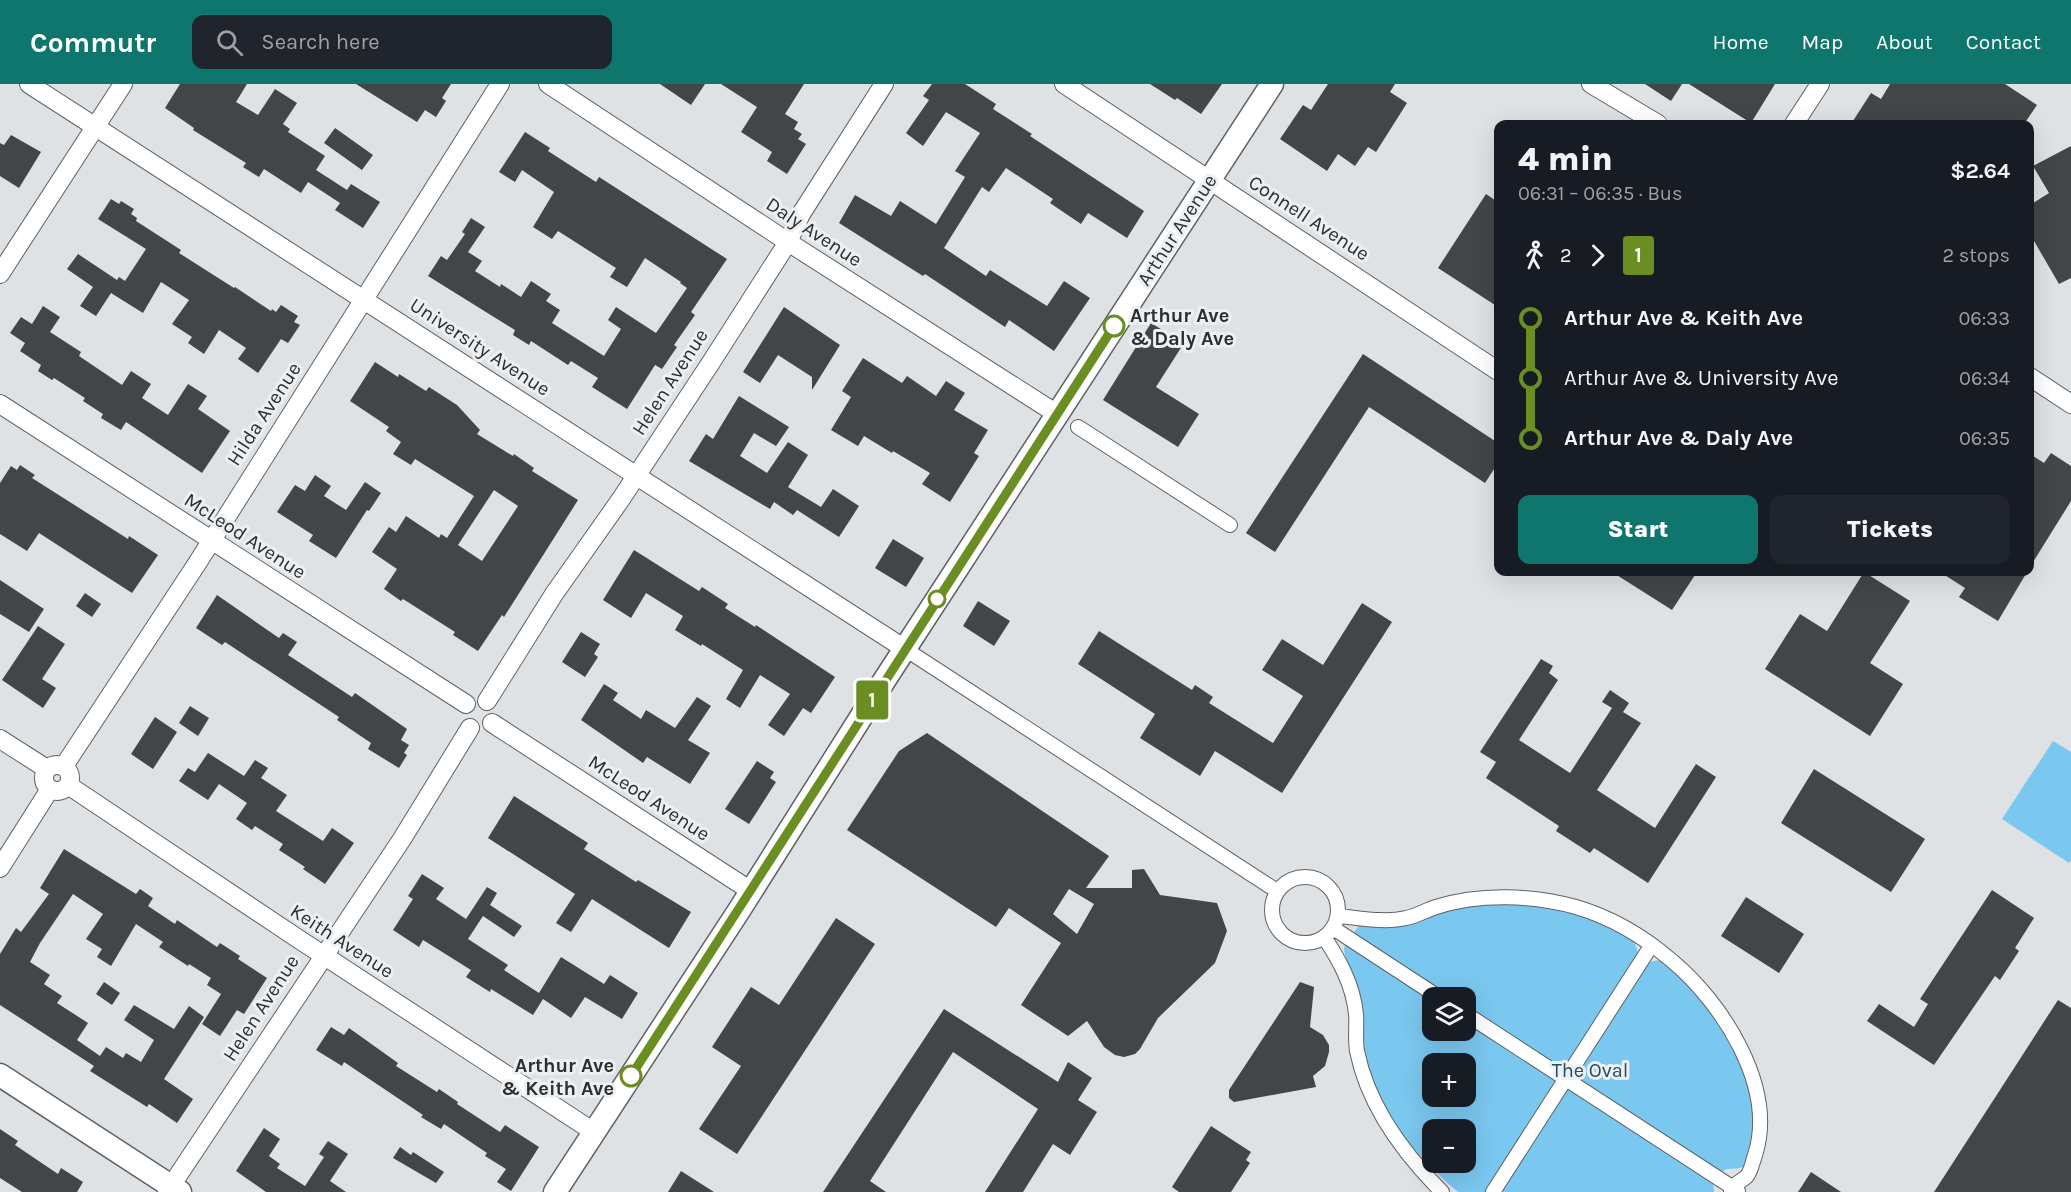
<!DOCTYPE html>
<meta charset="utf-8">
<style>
body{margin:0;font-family:Karla,sans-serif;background:#20242c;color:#f1f3f6;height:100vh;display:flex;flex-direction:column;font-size:22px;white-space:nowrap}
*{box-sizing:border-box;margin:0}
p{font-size:20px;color:#9ea1a6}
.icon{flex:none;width:33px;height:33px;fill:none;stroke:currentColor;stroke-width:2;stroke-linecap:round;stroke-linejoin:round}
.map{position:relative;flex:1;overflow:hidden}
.panel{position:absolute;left:1494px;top:36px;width:540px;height:456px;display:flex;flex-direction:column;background:#171b24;border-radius:12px;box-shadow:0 6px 24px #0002}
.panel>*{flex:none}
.badge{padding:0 12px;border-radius:4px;font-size:21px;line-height:39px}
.buttons{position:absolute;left:1422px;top:903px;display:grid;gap:12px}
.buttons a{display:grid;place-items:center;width:54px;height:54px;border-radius:12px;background:#171b24;box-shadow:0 6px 24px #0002;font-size:30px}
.map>.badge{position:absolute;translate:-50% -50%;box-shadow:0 0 0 3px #fff}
.legs{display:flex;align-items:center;gap:9px;height:66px;padding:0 24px;font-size:20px}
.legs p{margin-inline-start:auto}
.head{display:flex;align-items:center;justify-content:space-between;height:102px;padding:0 24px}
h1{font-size:33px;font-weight:800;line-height:45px}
.action{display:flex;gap:12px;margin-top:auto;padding:12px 24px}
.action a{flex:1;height:69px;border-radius:12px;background:#0f766e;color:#fff;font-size:24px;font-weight:800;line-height:69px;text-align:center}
.action a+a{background:#20242c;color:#f1f3f6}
ul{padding:0 24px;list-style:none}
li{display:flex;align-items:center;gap:21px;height:60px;font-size:22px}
li i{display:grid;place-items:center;width:9px;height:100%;margin:0 8px;background:currentColor}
li i::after{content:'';width:15px;height:15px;margin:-8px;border:4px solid;border-radius:50%;background:#171b24}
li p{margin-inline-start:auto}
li:first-child i{background:linear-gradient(#0000 50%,currentColor 0)}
li:last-child i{background:linear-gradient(currentColor 50%,#0000 0)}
header{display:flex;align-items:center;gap:36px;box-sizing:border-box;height:84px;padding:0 30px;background:#0f766e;color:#fff}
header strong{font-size:28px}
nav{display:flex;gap:33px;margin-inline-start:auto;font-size:21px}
.search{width:420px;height:54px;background:#20242c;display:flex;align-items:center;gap:15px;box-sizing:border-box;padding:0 21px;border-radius:12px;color:#9ea1a6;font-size:22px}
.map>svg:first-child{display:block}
.green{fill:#7ac7ef;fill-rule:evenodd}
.building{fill:#424646;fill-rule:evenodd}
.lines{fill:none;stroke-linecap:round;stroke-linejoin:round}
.pedestrian-casing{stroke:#5f6264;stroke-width:16}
.minor-casing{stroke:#5f6264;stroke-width:20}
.tertiary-casing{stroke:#5f6264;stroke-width:25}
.pedestrian{stroke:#fff;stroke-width:14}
.minor{stroke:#fff;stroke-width:18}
.tertiary{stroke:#fff;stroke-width:22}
.line-1-casing{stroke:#fff;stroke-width:14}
.line-1{stroke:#6b8e23;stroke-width:9}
.stop-1-dot{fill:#fff;stroke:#6b8e23;stroke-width:3}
.labels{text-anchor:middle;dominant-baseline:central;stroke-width:6;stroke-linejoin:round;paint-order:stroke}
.street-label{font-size:20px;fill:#2d2f2f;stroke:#ecf0f2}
.stop-label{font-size:20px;font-weight:bold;fill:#2d2f2f;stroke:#ecf0f2;text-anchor:start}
.park-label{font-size:20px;fill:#254d62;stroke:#ecf0f2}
</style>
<header>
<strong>Commutr</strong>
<div class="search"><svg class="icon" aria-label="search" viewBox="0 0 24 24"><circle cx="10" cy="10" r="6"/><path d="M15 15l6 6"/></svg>Search here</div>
<nav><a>Home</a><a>Map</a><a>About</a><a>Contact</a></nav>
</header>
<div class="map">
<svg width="2071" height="1108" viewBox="0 0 2071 1108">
<rect width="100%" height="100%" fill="#dee2e5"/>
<path class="green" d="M 2053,657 L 2071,668 L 2071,776 L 2069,779 L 2002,735 Z
M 1473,819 C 1521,819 1564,823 1608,843 C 1615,847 1626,850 1632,856 C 1640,865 1633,868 1647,878 L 1661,876 C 1696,905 1745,964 1751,1011 C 1755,1036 1752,1060 1744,1083 C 1726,1088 1727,1079 1713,1098 L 1714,1108 L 1458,1108 C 1417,1073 1378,1029 1365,975 C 1360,954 1364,934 1360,916 C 1358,906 1343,869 1344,864 C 1347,856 1355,848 1359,841 L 1443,827 ZM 1432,914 L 1466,914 L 1466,946 L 1432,946 ZM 1432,980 L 1466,980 L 1466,1012 L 1432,1012 ZM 1432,1046 L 1466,1046 L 1466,1078 L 1432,1078 Z"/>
<path class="building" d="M 180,0 L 247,0 L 236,18 L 258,31 L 275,5 L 297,19 L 283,40 L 290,45 L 288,48 L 325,72 L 316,86 L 347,106 L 351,100 L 380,118 L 363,144 L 335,126 L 340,119 L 308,98 L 301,109 L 264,85 L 259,93 L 243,83 L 246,79 L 193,46 L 194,44 L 165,24 Z
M 356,0 L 451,0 L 442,14 L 446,17 L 436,33 L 425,26 L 417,38 Z
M 660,0 L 705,0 L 691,21 Z
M 721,0 L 804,0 L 785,30 L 798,38 L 794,45 L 802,50 L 798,55 L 806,60 L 787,90 L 767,77 L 772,68 L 741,48 L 757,23 Z
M 932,0 L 965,0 L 996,20 L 993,25 L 1032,50 L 1030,52 L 1144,127 L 1127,154 L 1088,129 L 1081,140 L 1050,119 L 1053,115 L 1006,84 L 989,108 L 982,103 L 944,164 L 986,192 L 990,186 L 1047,222 L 1064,197 L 1090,214 L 1054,267 L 1009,236 L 1005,243 L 925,190 L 923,192 L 839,139 L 855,111 L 891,132 L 900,117 L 936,140 L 965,93 L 955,87 L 980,49 L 946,28 L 923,62 L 906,49 L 929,16 L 923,12 Z
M 1150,0 L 1222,0 L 1201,30 L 1177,14 L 1175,16 Z
M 1328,0 L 1395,0 L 1390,8 L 1407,19 L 1376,68 L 1368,63 L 1355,82 L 1338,70 L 1327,87 L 1280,55 L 1303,21 L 1311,26 Z
M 1645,0 L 1682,0 L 1671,17 Z
M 1689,0 L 1775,0 L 1751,39 Z
M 1890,0 L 2005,0 L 2037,21 L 2024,40 L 1851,40 L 1871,9 L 1881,15 Z
M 335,44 L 373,71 L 362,86 L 324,59 Z
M 525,48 L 550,64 L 548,67 L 596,98 L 599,93 L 727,175 L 691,228 L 695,231 L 674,261 L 677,263 L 662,285 L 655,281 L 627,325 L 592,303 L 598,294 L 571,277 L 568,281 L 531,257 L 529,261 L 513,251 L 515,246 L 428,192 L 441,172 L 447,176 L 465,150 L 462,148 L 471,134 L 485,143 L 468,168 L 482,177 L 475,187 L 500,203 L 501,200 L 521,213 L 531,197 L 551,210 L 546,217 L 560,226 L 552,239 L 604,272 L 621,245 L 608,236 L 616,223 L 656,249 L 687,204 L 680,199 L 681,198 L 645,174 L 627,203 L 610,193 L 616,184 L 558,147 L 552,155 L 533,143 L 554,108 L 522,86 L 515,98 L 499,88 Z
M 11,51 L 41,68 L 19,104 L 0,92 L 0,59 L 4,61 Z
M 2071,62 L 2071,194 L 2059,200 L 2030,150 L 2030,121 L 2049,109 L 2033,82 Z
M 1486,110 L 1498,118 L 1498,223 L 1438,184 Z
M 111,115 L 119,120 L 121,117 L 134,125 L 131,130 L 137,134 L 136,137 L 181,166 L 179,169 L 234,204 L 235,203 L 271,227 L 272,225 L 276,228 L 281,221 L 298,232 L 294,238 L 300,241 L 288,259 L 281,255 L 258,289 L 238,275 L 246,264 L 219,246 L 204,270 L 188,259 L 192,253 L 172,240 L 189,216 L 161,198 L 143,229 L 111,209 L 96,232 L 80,222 L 93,203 L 67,185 L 78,170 L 117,196 L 119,193 L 125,197 L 146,165 L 98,135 Z
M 43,222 L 60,233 L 50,248 L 81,268 L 79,272 L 122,301 L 131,287 L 151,300 L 142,314 L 168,331 L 188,300 L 207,312 L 198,325 L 230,347 L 202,389 L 126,338 L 121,346 L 101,334 L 103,330 L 83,317 L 85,314 L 54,294 L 52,296 L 38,287 L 41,281 L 20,267 L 25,259 L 10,249 L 21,233 L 32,240 Z
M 784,223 L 840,261 L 812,306 L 812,293 L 778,271 L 760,299 L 743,288 Z
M 1151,239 L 1184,259 L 1156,303 L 1199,330 L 1178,363 L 1103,316 Z
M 1363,270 L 1498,359 L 1498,379 L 1485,399 L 1369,323 L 1275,468 L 1246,449 Z
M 863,274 L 902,299 L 907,292 L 936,312 L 946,297 L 965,309 L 954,326 L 988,346 L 974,369 L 979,372 L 950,418 L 922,400 L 930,389 L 893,367 L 892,369 L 864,352 L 858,362 L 831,346 L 851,313 L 842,307 Z
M 375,278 L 398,293 L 399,290 L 426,307 L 429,303 L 457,321 L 480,346 L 477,350 L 513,372 L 514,370 L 534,384 L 532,387 L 578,416 L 504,533 L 502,531 L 478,567 L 453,551 L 455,548 L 403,515 L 401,517 L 384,505 L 397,485 L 372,468 L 389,443 L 396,448 L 406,432 L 439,454 L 441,450 L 447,454 L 474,412 L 415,375 L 411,381 L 393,370 L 401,358 L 386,347 L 389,343 L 350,317 ZM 494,406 L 518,422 L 482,477 L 458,461 Z
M 739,312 L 789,343 L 776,362 L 754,349 L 740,372 L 767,389 L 788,358 L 808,371 L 788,403 L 821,423 L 833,405 L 859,422 L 839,453 L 797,426 L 793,431 L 774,418 L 770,425 L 689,377 L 706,350 L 713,355 Z
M 2051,369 L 2071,382 L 2071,417 L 2030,483 L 2030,370 L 2044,379 Z
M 20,381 L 35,391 L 32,394 L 128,455 L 129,452 L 158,471 L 132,509 L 39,449 L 27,467 L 0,450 L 0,399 L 11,382 L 17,386 Z
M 315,391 L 331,402 L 324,412 L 346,426 L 365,398 L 381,409 L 369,427 L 367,426 L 336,474 L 309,457 L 313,451 L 277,428 L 295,401 L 305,407 Z
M 893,455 L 924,474 L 906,503 L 875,484 Z
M 634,466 L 699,507 L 702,503 L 728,520 L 725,524 L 755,543 L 756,541 L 835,593 L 811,629 L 803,624 L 784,652 L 768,641 L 790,610 L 760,591 L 740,624 L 726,615 L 743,586 L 702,560 L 701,562 L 675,546 L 683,532 L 646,509 L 631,534 L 603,516 Z
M 1612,488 L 1697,488 L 1672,526 Z
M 1864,488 L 1910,517 L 1870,579 L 1903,600 L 1870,652 L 1765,585 L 1800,530 L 1827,547 Z
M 1940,488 L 2027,488 L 1998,537 L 1959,513 L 1965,504 Z
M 0,496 L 44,525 L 29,548 L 0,530 Z
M 85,509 L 101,520 L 92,533 L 76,522 Z
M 217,511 L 279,554 L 283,549 L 297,558 L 288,571 L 352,613 L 355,609 L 407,645 L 401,656 L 409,661 L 404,669 L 407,671 L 399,684 L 368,665 L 371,659 L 337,636 L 339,633 L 225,558 L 222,561 L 196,544 Z
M 978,517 L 1010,537 L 994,562 L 963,542 Z
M 1362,519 L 1392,538 L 1282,709 L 1215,667 L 1200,692 L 1140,654 L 1155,630 L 1078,580 L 1099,547 L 1192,606 L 1195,601 L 1213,613 L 1209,619 L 1273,659 L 1303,612 L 1262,586 L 1282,555 L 1323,581 Z
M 38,542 L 65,560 L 42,595 L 56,604 L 43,624 L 2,596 Z
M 581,548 L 600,560 L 594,570 L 598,573 L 585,593 L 562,578 Z
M 1541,575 L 1553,582 L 1549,589 L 1558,596 L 1519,656 L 1570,689 L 1612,624 L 1602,618 L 1610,606 L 1629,619 L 1623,628 L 1641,639 L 1597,706 L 1655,744 L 1696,680 L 1716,693 L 1648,799 L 1594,764 L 1590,769 L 1556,747 L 1559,742 L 1486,694 L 1496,678 L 1480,668 Z
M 604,600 L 618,609 L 613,616 L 641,635 L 646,626 L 675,644 L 697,613 L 711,622 L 688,656 L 710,669 L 690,700 L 647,673 L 643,679 L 581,636 Z
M 190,622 L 209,634 L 198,652 L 179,639 Z
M 155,633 L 177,648 L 153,685 L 131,670 Z
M 927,649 L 1109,772 L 1086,804 L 1132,804 L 1132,786 L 1144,785 L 1160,811 L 1217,819 L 1227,847 L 1215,879 L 1158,934 L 1140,965 L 1135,970 L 1124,973 L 1115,971 L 1104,963 L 1087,937 L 1068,952 L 1021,921 L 1061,859 L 1009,824 L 996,843 L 847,746 L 899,667 ZM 1069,805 L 1094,820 L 1077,850 L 1053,830 Z
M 208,669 L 244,692 L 255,676 L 268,684 L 261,694 L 287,711 L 276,727 L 323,757 L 332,744 L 354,759 L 325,800 L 303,785 L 305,783 L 279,766 L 283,760 L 255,742 L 252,746 L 236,735 L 247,719 L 219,700 L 208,716 L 179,697 L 188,684 L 195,688 Z
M 757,677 L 774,688 L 770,694 L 776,698 L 749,740 L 725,725 Z
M 1814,685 L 1925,755 L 1891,808 L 1781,739 Z
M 514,712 L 588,759 L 584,765 L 636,798 L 638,796 L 691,828 L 669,864 L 592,815 L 571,848 L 556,839 L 575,810 L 488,754 Z
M 64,765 L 136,810 L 140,805 L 153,814 L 148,822 L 175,840 L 177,836 L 217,863 L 220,859 L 240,872 L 238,875 L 267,894 L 244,930 L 237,926 L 220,952 L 202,940 L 221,910 L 207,901 L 211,894 L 189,880 L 188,882 L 159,863 L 163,858 L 136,840 L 111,882 L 97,873 L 102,865 L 86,855 L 103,830 L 73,810 L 40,859 L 30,878 L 50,891 L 44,900 L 62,912 L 57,919 L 88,939 L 77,956 L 100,972 L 106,963 L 123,974 L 126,969 L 141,978 L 154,956 L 124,936 L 134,921 L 174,945 L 189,922 L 204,933 L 164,995 L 193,1015 L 177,1039 L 149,1020 L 147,1023 L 90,987 L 94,982 L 0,921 L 0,870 L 16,844 L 21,848 L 49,810 L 40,804 Z
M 422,790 L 444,804 L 436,815 L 466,835 L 487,803 L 497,809 L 490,821 L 522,842 L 514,853 L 483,832 L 468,855 L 508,881 L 504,886 L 539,909 L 561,873 L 604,900 L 610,891 L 638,909 L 622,935 L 585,913 L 571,934 L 543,915 L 533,931 L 491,905 L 490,908 L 466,893 L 471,886 L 423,856 L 419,863 L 393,846 L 413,815 L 408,812 Z
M 1992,806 L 2034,834 L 2015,864 L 2019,867 L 2000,896 L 1995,892 L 1934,981 L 1867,937 L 1879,920 L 1914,943 L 1928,920 L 1920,915 Z
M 1746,813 L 1804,850 L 1779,889 L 1721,852 Z
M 836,834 L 875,860 L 737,1070 L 699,1045 L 741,982 L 712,963 L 751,903 L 779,921 Z
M 104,898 L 120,909 L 112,921 L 96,910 Z
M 1300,898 L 1314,903 L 1310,943 L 1323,951 L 1329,961 L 1329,968 L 1325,982 L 1313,992 L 1316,1003 L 1234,1018 L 1229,1014 L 1229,1006 Z
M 2058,916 L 2071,924 L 2071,1108 L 1934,1108 Z
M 944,925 L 1058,998 L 1068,978 L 1092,994 L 1078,1016 L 1097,1028 L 1070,1071 L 1053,1060 L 1023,1108 L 985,1108 L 1038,1025 L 953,968 L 870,1097 L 886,1108 L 823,1108 Z
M 331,943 L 344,951 L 349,944 L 398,979 L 396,982 L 437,1008 L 439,1005 L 458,1018 L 457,1020 L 500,1048 L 505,1041 L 539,1063 L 511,1107 L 497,1098 L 506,1085 L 485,1072 L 487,1069 L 444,1040 L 441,1045 L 421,1033 L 423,1031 L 344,978 L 342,982 L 316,966 Z
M 1211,1042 L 1251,1068 L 1246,1076 L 1250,1079 L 1231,1108 L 1179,1108 L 1172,1103 Z
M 264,1044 L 280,1055 L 269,1072 L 280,1080 L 277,1084 L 305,1102 L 324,1073 L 319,1070 L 328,1057 L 348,1070 L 330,1097 L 346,1108 L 266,1108 L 236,1087 Z
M 0,1045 L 18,1057 L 15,1061 L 58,1090 L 61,1084 L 83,1098 L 77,1108 L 22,1108 L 0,1094 Z
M 400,1063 L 411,1071 L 413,1068 L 444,1088 L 436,1099 L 393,1074 Z
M 681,1087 L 714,1108 L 668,1108 Z
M 1811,1088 L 1841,1108 L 1798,1108 Z"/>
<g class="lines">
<g class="pedestrian-casing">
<path id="pedestrian" d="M 1078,343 L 1230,441
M 905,565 L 1277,807
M1272 826a33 33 0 1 1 66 0a33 33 0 1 1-66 0Z
M 1338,832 C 1360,834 1385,839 1406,834 C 1417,832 1426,826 1436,823 C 1480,809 1532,811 1576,823 C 1610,833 1644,853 1671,876 C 1722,918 1777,1003 1755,1071 C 1753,1077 1751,1087 1747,1092 C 1743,1096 1737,1099 1732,1103 L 1731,1108
M 1333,844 L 1440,914
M 1324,853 C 1340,877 1353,901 1356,930 C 1357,942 1355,955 1357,967 C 1368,1022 1403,1069 1442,1108
M 1466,930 L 1738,1107
M 1493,1108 L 1651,862"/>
</g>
<g class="minor-casing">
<path id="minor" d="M 29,0 L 905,565
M 548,0 L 788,158 L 1057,330
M 1064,0 L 1498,287
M 1591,0 L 1658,40
M 1794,40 L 1820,0
M 0,190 L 123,0
M 2030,293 L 2071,320
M 0,320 L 466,620
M 487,617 L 554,510 L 621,415 L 710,280 L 788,158 L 801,130 L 884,0
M 492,639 L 751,807
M 0,655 L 47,685
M44 694a13 13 0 1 1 26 0a13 13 0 1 1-26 0Z
M 64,682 L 198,478 L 500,0
M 68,701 L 297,854 L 594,1048
M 0,784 L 50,705
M 167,1108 L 402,755 L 470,644"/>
</g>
<g class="tertiary-casing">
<path id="tertiary" d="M 0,991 L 180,1108
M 555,1108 L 738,828 L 880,603 L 1272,0"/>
</g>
<use href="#pedestrian" class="pedestrian"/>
<use href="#minor" class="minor"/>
<use href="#tertiary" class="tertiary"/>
</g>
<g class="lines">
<g class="line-1-casing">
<path id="line-1" d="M 631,992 L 1114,242"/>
</g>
<use href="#line-1" class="line-1"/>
</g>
<g class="stop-1-dot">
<circle cx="1114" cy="242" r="10"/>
<circle cx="937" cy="515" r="8"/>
<circle cx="631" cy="992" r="10"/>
</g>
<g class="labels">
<g class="street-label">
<text transform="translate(1309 134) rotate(33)">Connell Avenue</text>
<text transform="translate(1177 146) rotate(-57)">Arthur Avenue</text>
<text transform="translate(814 148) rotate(33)">Daly Avenue</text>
<text transform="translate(480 263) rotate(33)">University Avenue</text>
<text transform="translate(670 298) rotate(-57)">Helen Avenue</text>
<text transform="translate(264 330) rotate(-57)">Hilda Avenue</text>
<text transform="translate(245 452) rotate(33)">McLeod Avenue</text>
<text transform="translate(649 714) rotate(33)">McLeod Avenue</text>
<text transform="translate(342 857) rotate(33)">Keith Avenue</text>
<text transform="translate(261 924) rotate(-57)">Helen Avenue</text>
</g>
<g class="stop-label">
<text x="1130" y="231">Arthur Ave<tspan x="1130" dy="23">&amp; Daly Ave</tspan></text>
<text x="614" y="981" text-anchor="end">Arthur Ave<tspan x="614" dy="23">&amp; Keith Ave</tspan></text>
</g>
<g class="park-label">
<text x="1590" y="986">The Oval</text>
</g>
</g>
</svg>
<div class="buttons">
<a><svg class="icon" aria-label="layers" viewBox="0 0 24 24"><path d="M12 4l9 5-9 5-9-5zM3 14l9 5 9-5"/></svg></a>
<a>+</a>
<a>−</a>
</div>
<b class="badge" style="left:872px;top:616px;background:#6b8e23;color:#fff">1</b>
<section class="panel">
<div class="head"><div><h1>4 min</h1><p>06:31 – 06:35 · Bus</p></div><b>$2.64</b></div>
<div class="legs"><svg class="icon" aria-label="walk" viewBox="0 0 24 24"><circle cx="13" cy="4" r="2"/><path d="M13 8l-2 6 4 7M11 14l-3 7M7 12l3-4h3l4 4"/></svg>2<svg class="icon" aria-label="forward" viewBox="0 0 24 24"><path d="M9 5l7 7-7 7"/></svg><b class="badge" style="background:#6b8e23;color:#fff">1</b><p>2 stops</p></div>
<ul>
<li><i style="color:#6b8e23"></i><b>Arthur Ave &amp; Keith Ave</b><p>06:33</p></li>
<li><i style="color:#6b8e23"></i><span>Arthur Ave &amp; University Ave</span><p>06:34</p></li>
<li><i style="color:#6b8e23"></i><b>Arthur Ave &amp; Daly Ave</b><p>06:35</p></li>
</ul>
<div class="action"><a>Start</a><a>Tickets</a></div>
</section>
</div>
